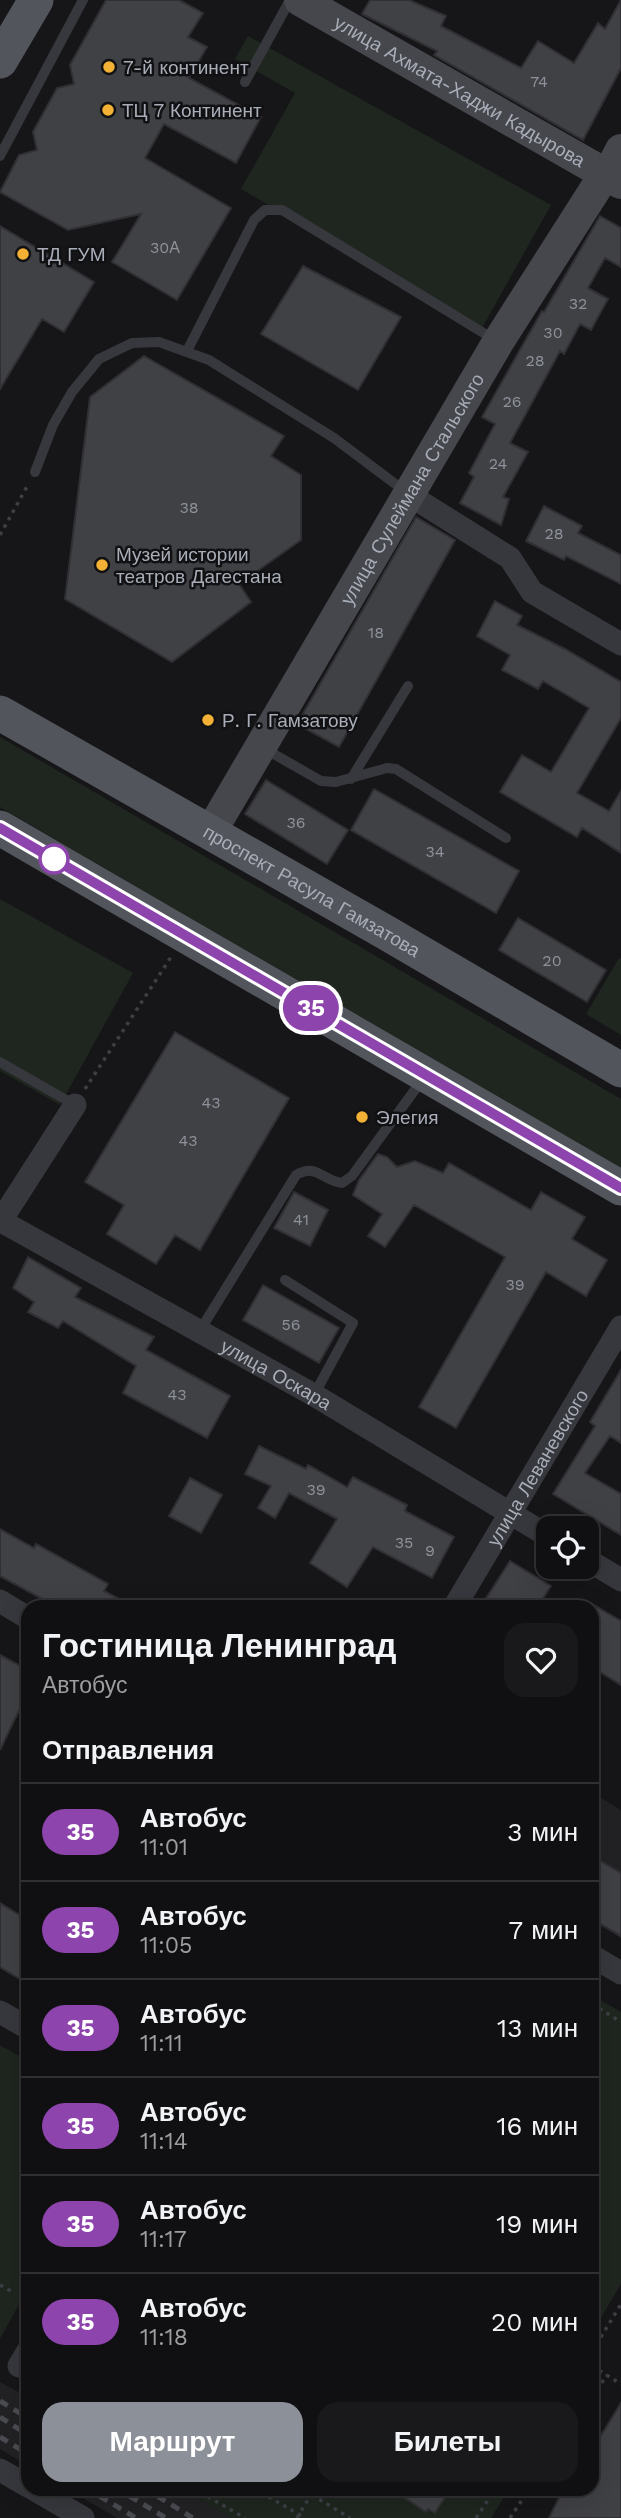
<!DOCTYPE html>
<html lang="ru">
<meta charset="utf-8">
<style>
body{margin:0;font-family:"Work Sans",sans-serif;background:#19191b;color:#f1f3f6;height:100vh;display:flex;flex-direction:column;font-size:26px;white-space:nowrap}
*{box-sizing:border-box;margin:0}
p{font-size:23px;color:#9c9d9f}
.icon{flex:none;width:38px;height:38px;fill:none;stroke:currentColor;stroke-width:2;stroke-linecap:round;stroke-linejoin:round}
.map{position:relative;flex:1;overflow:hidden}
.side{position:absolute;left:21px;top:1600px;width:578px;height:896px;display:flex;flex-direction:column;background:#101012;border-radius:21px;box-shadow:0 7px 28px #0002,0 0 0 2px #303032}
.side>*{flex:none}
.badge{padding:0 14px;border-radius:23px;font-size:24px;line-height:46px}
.fabs{position:absolute;left:536px;top:1516px;display:grid;gap:14px}
.fabs a{display:grid;place-items:center;width:63px;height:63px;border-radius:14px;background:#101012;box-shadow:0 7px 28px #0002,0 0 0 2px #303032;font-size:35px}
.map>.badge{position:absolute;translate:-50% -50%;box-shadow:0 0 0 4px #fff}
h2{padding:0 21px;font-size:26px;line-height:63px}
.round{display:grid;place-items:center;flex:none;width:74px;height:74px;border-radius:21px;background:#19191b}
.headline{display:flex;align-items:center;justify-content:space-between;height:119px;padding:0 21px}
h1{font-size:33px;font-weight:800;line-height:52px}
.cta{display:flex;gap:14px;margin-top:auto;padding:14px 21px}
.cta a{flex:1;height:80px;border-radius:21px;background:#8c9099;color:#fff;font-size:28px;font-weight:800;line-height:80px;text-align:center}
.cta a+a{background:#19191b;color:#f1f3f6}
ul{padding:0;list-style:none}
li{display:flex;align-items:center;gap:21px;height:98px;padding:0 21px;border-top:2px solid #303032}
li div{flex:1}
li b{display:block;font-size:26px}
li em{font-style:normal}
li .badge{min-width:77px;font-weight:700;text-align:center}
.map>svg:first-child{display:block}
.built{fill:#222225}
.green{fill:#1e261f}
.building{fill:#404145;stroke:#303034;stroke-width:2}
.lines{fill:none;stroke-linecap:round;stroke-linejoin:round}
.path{stroke:#3d3f44;stroke-width:3.5;stroke-dasharray:3.5 5;stroke-linecap:butt}
.lane{stroke:#37383d;stroke-width:10}
.street{stroke:#37383d;stroke-width:23}
.secondary{stroke:#45474d;stroke-width:32}
.primary{stroke:#53555c;stroke-width:35}
.rail{stroke:#4a4c52;stroke-width:5;stroke-dasharray:9 7;stroke-linecap:butt}
.line-casing{stroke:#fff;stroke-width:16}
.line{stroke:#8e44ad;stroke-width:10}
.poi-dot{fill:#f2b134;stroke:#111113;stroke-width:2.5}
.stop-dot{fill:#fff;stroke:#8e44ad;stroke-width:3.5}
.labels{text-anchor:middle;dominant-baseline:central;stroke-width:5;stroke-linejoin:round;paint-order:stroke}
.number-label{font-size:16px;fill:#8e929b}
.poi-label{font-size:19px;fill:#a8adb8;stroke:#111113;text-anchor:start}
.street-label{font-size:19px;fill:#a8adb8;stroke:#111113}
</style>
<div class="map">
<svg width="621" height="2518" viewBox="0 0 621 2518">
<rect width="100%" height="100%" fill="#161618"/>
<path class="built" d="M 592,1792 L 621,1810 L 621,1938 L 592,1921 Z
M 0,2382 L 28,2397 L 28,2466 L 0,2449 Z
M 67,2489 L 184,2489 L 234,2518 L 117,2518 Z"/>
<path class="green" d="M 248,36 L 551,205 L 482,328 L 241,189 L 295,93 L 235,59 Z
M 0,737 L 621,1099 L 621,1170 L 0,807 Z
M 0,899 L 133,973 L 60,1105 L 0,1071 Z
M 619,958 L 621,959 L 621,1035 L 586,1014 Z
M 592,1995 L 621,2012 L 621,2284 L 592,2333 Z
M 0,2045 L 28,2061 L 28,2288 L 0,2339 Z
M 185,2489 L 509,2489 L 491,2518 L 232,2518 Z"/>
<path class="building" d="M 106,0 L 179,0 L 203,13 L 188,37 L 207,47 L 189,78 L 261,117 L 236,163 L 164,124 L 145,158 L 231,208 L 177,300 L 112,262 L 141,214 L 68,230 L 0,192 L 19,155 L 37,150 L 33,132 L 57,88 L 74,84 L 70,65 Z
M 370,0 L 409,0 L 425,7 L 446,16 L 441,26 L 521,68 L 538,41 L 574,63 L 598,23 L 605,29 L 621,0 L 621,68 L 583,140 L 434,55 L 437,51 L 362,14 Z
M 600,216 L 621,228 L 621,267 L 605,258 L 588,288 L 608,299 L 591,330 L 580,324 L 564,354 L 560,351 L 510,443 L 528,452 L 503,497 L 509,499 L 501,525 L 460,503 L 474,477 L 469,473 L 495,424 L 482,417 L 542,311 L 544,312 Z
M 0,226 L 94,282 L 64,332 L 42,319 L 0,389 Z
M 303,266 L 401,317 L 358,390 L 261,334 Z
M 144,356 L 284,436 L 271,456 L 301,475 L 301,540 L 239,584 L 251,602 L 172,662 L 65,599 L 90,397 Z
M 544,506 L 582,526 L 578,533 L 621,555 L 621,584 L 566,556 L 564,560 L 526,541 Z
M 416,517 L 455,540 L 339,747 L 297,724 Z
M 495,601 L 522,616 L 517,625 L 565,649 L 621,682 L 621,718 L 577,793 L 609,811 L 621,791 L 621,853 L 582,828 L 577,837 L 500,792 L 522,755 L 551,772 L 589,708 L 543,681 L 538,689 L 502,670 L 510,655 L 477,636 Z
M 266,780 L 348,830 L 327,864 L 245,814 Z
M 374,789 L 519,871 L 496,913 L 351,830 Z
M 518,918 L 606,970 L 587,1002 L 499,950 Z
M 175,1032 L 289,1098 L 200,1250 L 175,1235 L 156,1264 L 107,1234 L 124,1205 L 85,1182 Z
M 378,1154 L 387,1157 L 397,1167 L 415,1161 L 443,1173 L 449,1163 L 531,1210 L 541,1192 L 585,1217 L 572,1239 L 607,1260 L 586,1296 L 546,1272 L 456,1428 L 419,1407 L 505,1257 L 414,1205 L 385,1247 L 368,1236 L 382,1214 L 353,1195 L 359,1180 Z
M 294,1192 L 328,1210 L 310,1246 L 274,1228 Z
M 28,1257 L 81,1288 L 75,1297 L 154,1337 L 146,1350 L 230,1396 L 207,1438 L 123,1393 L 136,1366 L 63,1321 L 58,1328 L 28,1312 L 34,1302 L 13,1288 Z
M 263,1285 L 339,1328 L 319,1363 L 243,1320 Z
M 621,1370 L 621,1443 L 610,1436 L 585,1473 L 621,1494 L 621,1535 L 553,1494 L 595,1426 L 590,1422 Z
M 259,1446 L 306,1469 L 308,1465 L 347,1487 L 353,1477 L 407,1505 L 405,1511 L 454,1537 L 432,1578 L 373,1547 L 347,1587 L 310,1563 L 337,1519 L 289,1493 L 275,1518 L 258,1508 L 271,1486 L 245,1474 Z
M 190,1478 L 222,1495 L 201,1533 L 169,1516 Z
M 0,1529 L 34,1548 L 36,1544 L 108,1584 L 104,1591 L 132,1606 L 55,1606 L 0,1576 Z
M 510,1561 L 551,1586 L 538,1606 L 481,1606 Z
M 592,1604 L 621,1621 L 621,1685 L 592,1667 Z
M 0,1655 L 28,1670 L 28,1704 L 23,1702 L 0,1750 Z
M 592,1856 L 621,1873 L 621,1936 L 592,1919 Z
M 0,1903 L 28,1920 L 28,1984 L 0,1967 Z
M 621,2403 L 621,2518 L 549,2518 L 564,2488 L 592,2488 L 592,2450 Z
M 390,2488 L 451,2488 L 435,2513 L 428,2509 L 426,2512 Z"/>
<g class="lines">
<path class="path" d="M 0,535 L 29,483
M 85,1089 L 171,957
M 592,2004 L 621,2022
M 0,2285 L 11,2291
M 592,2352 L 621,2304
M 592,2366 L 621,2384
M 592,2397 L 607,2375
M 193,2488 L 245,2518
M 254,2488 L 305,2518
M 312,2495 L 350,2518
M 297,2518 L 315,2488
M 476,2518 L 496,2488
M 510,2518 L 530,2488"/>
<path class="lane" d="M 245,82 L 290,0
M 0,156 L 83,0
M 187,351 L 254,220 L 265,210 L 282,210 L 495,340
M 35,472 L 53,425 L 72,392 L 99,359 L 132,343 L 159,342 L 209,360 L 334,438 L 406,492
M 265,749 L 321,781 L 336,782 L 387,768 L 396,769 L 506,838
M 351,779 L 408,686
M 0,1062 L 75,1105
M 285,1280 L 353,1323 L 314,1395
M 199,1332 L 296,1175 C 317,1163 321,1180 342,1183 L 352,1176 L 422,1080"/>
<g class="street">
<path d="M 411,496 L 510,558 L 532,592 L 621,644"/>
<path id="s1" d="M 1,1221 L 314,1395 L 548,1536"/>
<path d="M 0,1222 L 75,1105"/>
<path d="M 586,1559 L 621,1580"/>
<path d="M 0,1601 L 28,1618"/>
<path id="s2" d="M 455,1606 L 621,1327"/>
<path d="M 592,1956 L 621,1973"/>
<path d="M 0,2012 L 28,2028"/>
<path d="M 19,2366 L 28,2351"/>
<path d="M 0,2470 L 28,2486"/>
<path d="M 32,2488 L 83,2518"/>
</g>
<g class="secondary">
<path id="s3" d="M 300,0 L 621,183"/>
<path id="s4" d="M 210,833 L 498,342 L 605,174 L 610,171 L 621,150"/>
</g>
<g class="primary">
<path d="M 0,61 L 36,0"/>
<path id="s5" d="M 0,713 L 385,932 L 621,1070"/>
<path d="M 0,828 L 621,1188"/>
</g>
<path class="rail" d="M 0,2401 L 28,2418
M 0,2417 L 28,2435
M 0,2437 L 28,2454
M 86,2488 L 136,2518
M 116,2488 L 166,2518
M 144,2488 L 193,2518"/>
</g>
<g class="lines">
<g class="line-casing">
<path id="line" d="M 0,828 L 621,1188"/>
</g>
<use href="#line" class="line"/>
</g>
<g class="poi-dot">
<circle cx="109" cy="67" r="7"/>
<circle cx="108" cy="110" r="7"/>
<circle cx="23" cy="254" r="7"/>
<circle cx="102" cy="565" r="7"/>
<circle cx="208" cy="720" r="7"/>
<circle cx="362" cy="1117" r="7"/>
</g>
<circle class="stop-dot" cx="54" cy="859" r="14"/>
<g class="labels">
<g class="number-label">
<text x="539" y="81">74</text>
<text x="165" y="247">30А</text>
<text x="578" y="303">32</text>
<text x="553" y="332">30</text>
<text x="535" y="360">28</text>
<text x="512" y="401">26</text>
<text x="498" y="463">24</text>
<text x="189" y="507">38</text>
<text x="554" y="533">28</text>
<text x="376" y="632">18</text>
<text x="296" y="822">36</text>
<text x="435" y="851">34</text>
<text x="552" y="960">20</text>
<text x="211" y="1102">43</text>
<text x="188" y="1140">43</text>
<text x="301" y="1219">41</text>
<text x="515" y="1284">39</text>
<text x="291" y="1324">56</text>
<text x="177" y="1394">43</text>
<text x="316" y="1489">39</text>
<text x="404" y="1542">35</text>
<text x="430" y="1550">9</text>
</g>
<g class="poi-label">
<text x="123" y="67">7-й континент</text>
<text x="122" y="110">ТЦ 7 Континент</text>
<text x="37" y="254">ТД ГУМ</text>
<text x="116" y="554">Музей истории<tspan x="116" dy="22">театров Дагестана</tspan></text>
<text x="222" y="720">Р. Г. Гамзатову</text>
<text x="376" y="1117">Элегия</text>
</g>
<g class="street-label">
<text stroke="none"><textPath href="#s3" startOffset="184">улица Ахмата-Хаджи Кадырова</textPath></text>
<text stroke="none"><textPath href="#s4" startOffset="399">улица Сулеймана Стальского</textPath></text>
<text stroke="none"><textPath href="#s5" startOffset="359">проспект Расула Гамзатова</textPath></text>
<text stroke="none"><textPath href="#s1" startOffset="315">улица Оскара</textPath></text>
<text stroke="none"><textPath href="#s2" startOffset="161">улица Леваневского</textPath></text>
</g>
</g>
</svg>
<div class="fabs">
<a><svg class="icon" aria-label="locate" viewBox="0 0 24 24"><circle cx="12" cy="12" r="6"/><path d="M12 2v4M12 18v4M2 12h4M18 12h4"/></svg></a>
</div>
<b class="badge" style="left:311px;top:1008px;background:#8e44ad;color:#fff">35</b>
<section class="side">
<div class="headline"><div><h1>Гостиница Ленинград</h1><p>Автобус</p></div><a class="round"><svg class="icon" aria-label="heart" viewBox="0 0 24 24"><path d="M12 20l-8-8c-3-5 5-10 8-4 3-6 11-1 8 4z"/></svg></a></div>
<h2>Отправления</h2>
<ul>
<li><span class="badge" style="background:#8e44ad;color:#fff">35</span><div><b>Автобус</b><p>11:01</p></div><em>3 мин</em></li>
<li><span class="badge" style="background:#8e44ad;color:#fff">35</span><div><b>Автобус</b><p>11:05</p></div><em>7 мин</em></li>
<li><span class="badge" style="background:#8e44ad;color:#fff">35</span><div><b>Автобус</b><p>11:11</p></div><em>13 мин</em></li>
<li><span class="badge" style="background:#8e44ad;color:#fff">35</span><div><b>Автобус</b><p>11:14</p></div><em>16 мин</em></li>
<li><span class="badge" style="background:#8e44ad;color:#fff">35</span><div><b>Автобус</b><p>11:17</p></div><em>19 мин</em></li>
<li><span class="badge" style="background:#8e44ad;color:#fff">35</span><div><b>Автобус</b><p>11:18</p></div><em>20 мин</em></li>
</ul>
<div class="cta"><a>Маршрут</a><a>Билеты</a></div>
</section>
</div>
